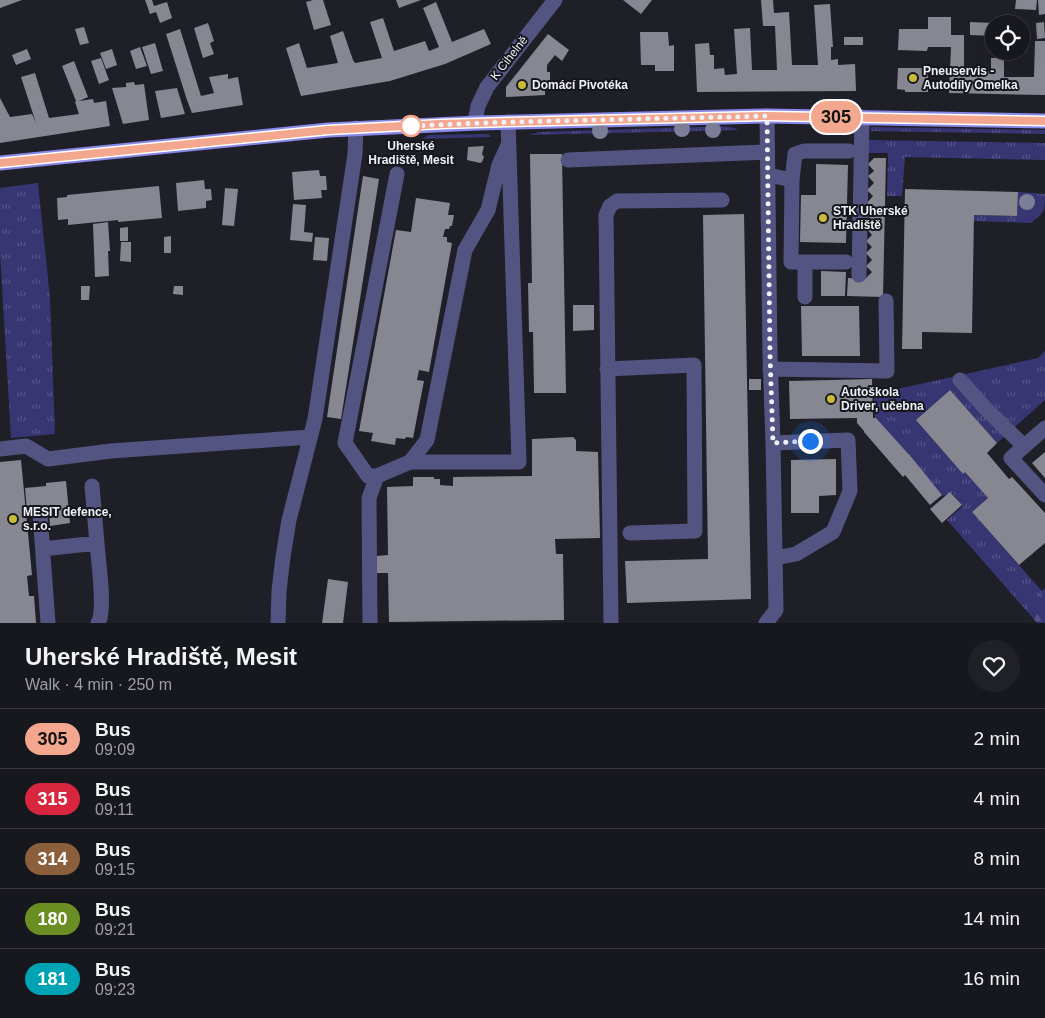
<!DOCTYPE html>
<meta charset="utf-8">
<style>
body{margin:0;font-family:Helvetica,sans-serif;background:#202027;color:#f1f3f6;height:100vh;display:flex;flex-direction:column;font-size:19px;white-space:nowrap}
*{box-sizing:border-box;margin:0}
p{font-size:16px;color:#9e9fa4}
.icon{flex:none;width:28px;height:28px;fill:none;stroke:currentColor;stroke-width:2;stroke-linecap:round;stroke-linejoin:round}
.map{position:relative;height:623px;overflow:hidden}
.side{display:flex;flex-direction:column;background:#17171e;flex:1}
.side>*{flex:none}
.badge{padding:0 10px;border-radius:16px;font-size:18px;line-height:32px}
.buttons{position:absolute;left:985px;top:15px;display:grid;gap:10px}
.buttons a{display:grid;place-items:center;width:45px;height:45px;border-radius:50%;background:#17171e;box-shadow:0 5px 20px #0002,0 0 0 1px #36363c;font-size:25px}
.you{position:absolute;width:25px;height:25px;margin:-12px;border:4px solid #fff;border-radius:50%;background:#1a73e8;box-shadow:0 0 0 8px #1a73e833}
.map>.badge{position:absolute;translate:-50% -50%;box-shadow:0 0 0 2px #fff}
.round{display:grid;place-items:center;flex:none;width:52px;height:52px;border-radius:26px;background:#202027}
.summary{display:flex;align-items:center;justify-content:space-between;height:85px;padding:0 25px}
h1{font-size:24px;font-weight:800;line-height:38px}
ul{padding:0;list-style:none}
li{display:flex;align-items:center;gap:15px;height:60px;padding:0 25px;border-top:1px solid #36363c}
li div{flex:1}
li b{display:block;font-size:19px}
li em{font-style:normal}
li .badge{min-width:55px;font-weight:700;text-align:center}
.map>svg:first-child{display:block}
.grass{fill:url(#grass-tufts)}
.forest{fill:url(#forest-firs)}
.building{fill:#878792}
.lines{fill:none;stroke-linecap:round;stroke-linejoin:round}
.minor{stroke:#545482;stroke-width:15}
.major{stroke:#8886e7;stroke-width:15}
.tree{fill:#7c7d97}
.line-casing{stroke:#fff;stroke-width:11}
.line{stroke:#f2a78e;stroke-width:8}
.walk{stroke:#f0f1f7;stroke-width:5;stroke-dasharray:0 9}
.poi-dot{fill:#c9ba3a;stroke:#16161e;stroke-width:2}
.stop-dot{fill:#fff;stroke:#f2a78e;stroke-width:2.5}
.labels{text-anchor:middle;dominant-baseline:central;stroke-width:4;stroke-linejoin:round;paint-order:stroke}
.street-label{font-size:12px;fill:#f0f1f7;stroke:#16161e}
.poi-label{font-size:12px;font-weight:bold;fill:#f0f1f7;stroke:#16161e;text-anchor:start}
.stop-label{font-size:12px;font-weight:bold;fill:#f0f1f7;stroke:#16161e}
</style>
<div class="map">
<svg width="1045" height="623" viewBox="0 0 1045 623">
<defs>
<pattern id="grass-tufts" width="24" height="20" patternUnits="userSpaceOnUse" patternTransform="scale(1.25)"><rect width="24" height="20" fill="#383573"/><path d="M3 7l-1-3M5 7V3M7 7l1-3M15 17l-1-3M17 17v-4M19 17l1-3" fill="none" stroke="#555388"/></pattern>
<pattern id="forest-firs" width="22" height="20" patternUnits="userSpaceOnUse" patternTransform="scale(1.25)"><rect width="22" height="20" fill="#383573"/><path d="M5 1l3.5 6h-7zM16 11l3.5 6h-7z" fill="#555388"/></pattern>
</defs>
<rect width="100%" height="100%" fill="#1f1f28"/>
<path class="grass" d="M 696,127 C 710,127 727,124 739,130 L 529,135 L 539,132 Z
M 871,127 L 1045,130 L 1045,134 L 870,131 Z
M 489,134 L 491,137 L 422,139 L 429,135 Z
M 868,140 L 1045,143 L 1045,160 L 905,157 L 902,196 L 887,196 L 888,153 L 868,153 Z
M 38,183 L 50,298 L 55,434 L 11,438 L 0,253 L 0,188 Z
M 1018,192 L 1045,194 C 1045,212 1045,212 1031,223 L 974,221 L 974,215 L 1017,216 Z
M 1045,351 L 1045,400 L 997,443 L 950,390 L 916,420 L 963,474 L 965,472 L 988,498 L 972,512 L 1042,591 L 1045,588 L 1045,590 L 1025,609 L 947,520 L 963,506 L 952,493 L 943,496 L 875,417 L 874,394 L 1038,358 Z"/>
<path class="forest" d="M 1045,589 L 1045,623 L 1037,623 L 1024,608 Z"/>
<path class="building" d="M 0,0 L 22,0 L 0,8 Z
M 145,0 L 152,0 L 154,6 L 167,2 L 172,18 L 160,23 L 156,12 L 150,14 Z
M 313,0 L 323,0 L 331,25 L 314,30 L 306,2 Z
M 396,0 L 421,0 L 399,8 Z
M 623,0 L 652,0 L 641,14 Z
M 761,0 L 773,0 L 774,13 L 789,12 L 792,65 L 818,65 L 814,5 L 830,4 L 833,47 L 831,47 L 831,60 L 838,59 L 838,65 L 855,64 L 856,91 L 697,92 L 695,44 L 709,43 L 710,55 L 714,55 L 714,69 L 724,68 L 725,75 L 737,74 L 734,29 L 750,28 L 752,70 L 745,70 L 777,70 L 775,26 L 763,26 Z
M 1016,0 L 1037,0 L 1036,10 L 1015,9 Z
M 1038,0 L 1045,0 L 1045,14 L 1039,15 Z
M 436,2 L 452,42 L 484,29 L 491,44 L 445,64 L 390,81 L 301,96 L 286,48 L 299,43 L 307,68 L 338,63 L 330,36 L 343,31 L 353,60 L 355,63 L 382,58 L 370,22 L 383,18 L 394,51 L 425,41 L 429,51 L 439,47 L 423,8 Z
M 928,17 L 951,17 L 951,35 L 964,35 L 964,71 L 991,71 L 991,58 L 1004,58 L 1004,77 L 1034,77 L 1035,41 L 1045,41 L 1045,95 L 949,93 L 951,47 L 928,47 L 927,51 L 898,50 L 899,29 L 928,29 Z
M 970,22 L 994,23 L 993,36 L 970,35 Z
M 1044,22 L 1045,38 L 1037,39 L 1036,23 Z
M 208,23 L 214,41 L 210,43 L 214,54 L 203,58 L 194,28 Z
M 84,27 L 89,43 L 80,45 L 75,29 Z
M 180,29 L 201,96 L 214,93 L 209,77 L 228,74 L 228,79 L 238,77 L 243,105 L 192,113 L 187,100 L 166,34 Z
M 640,32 L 668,32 L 669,46 L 674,45 L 674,71 L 655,71 L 655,65 L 641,65 Z
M 548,34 L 569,50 L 562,61 L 555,55 L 547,65 L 547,72 L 550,72 L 550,88 L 545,88 L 545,95 L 506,97 L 506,87 Z
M 844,37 L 863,37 L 863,45 L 844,45 Z
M 155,43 L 163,71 L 151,74 L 142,47 Z
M 140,47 L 147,66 L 136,69 L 130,51 Z
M 27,49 L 31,59 L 16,65 L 12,55 Z
M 112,49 L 117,65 L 106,69 L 100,53 Z
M 101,58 L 109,80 L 99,84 L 91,61 Z
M 74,61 L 88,97 L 79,101 L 93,99 L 94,103 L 106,101 L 110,126 L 0,143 L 0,98 L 10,117 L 32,114 L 36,123 L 21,77 L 35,73 L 49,118 L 79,114 L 75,102 L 76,101 L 62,66 Z
M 898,68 L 927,68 L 928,70 L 928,92 L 905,92 L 905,90 L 897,89 Z
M 134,82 L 135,85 L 144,84 L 149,120 L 123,124 L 112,88 L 126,87 L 126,83 Z
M 177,88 L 185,114 L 161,118 L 155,91 Z
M 484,146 L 482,154 L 484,157 L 482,162 L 480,163 L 467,160 L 468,147 Z
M 530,154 L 562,154 L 566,393 L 534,393 L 533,332 L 529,332 L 528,283 L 532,283 Z
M 874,158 L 886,158 L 883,297 L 847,296 L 848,278 L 865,279 L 872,272 L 866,266 L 872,260 L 866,253 L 872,247 L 866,241 L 872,235 L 866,228 L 873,222 L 867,215 L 873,209 L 867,203 L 873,196 L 867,190 L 874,183 L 868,176 L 874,171 L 868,164 Z
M 816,164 L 848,165 L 846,243 L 800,242 L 801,195 L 816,195 Z
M 319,170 L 320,176 L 326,176 L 327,190 L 321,190 L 322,198 L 294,200 L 292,172 Z
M 363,176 L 379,179 L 341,419 L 327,417 Z
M 204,180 L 205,189 L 211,189 L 212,200 L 206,201 L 206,208 L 178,211 L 176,183 Z
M 159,186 L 162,218 L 118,222 L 118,220 L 68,225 L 68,219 L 58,220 L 57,198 L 67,197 L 67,195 Z
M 225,188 L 238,189 L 234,226 L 222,225 Z
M 905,189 L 1018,192 L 1017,216 L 974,215 L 972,333 L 922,332 L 922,349 L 902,349 Z
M 416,198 L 450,203 L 448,215 L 454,215 L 452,226 L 450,226 L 449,229 L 445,229 L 443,237 L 447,237 L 447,242 L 452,243 L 429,372 L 419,370 L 417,380 L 424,381 L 413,438 L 406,437 L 405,439 L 396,438 L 395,445 L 371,441 L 373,433 L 359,431 L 396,230 L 411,232 Z
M 293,204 L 306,205 L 304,232 L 313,233 L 312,242 L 290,240 Z
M 744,214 L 751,599 L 627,603 L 625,561 L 708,559 L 703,215 Z
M 108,222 L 110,251 L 108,251 L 109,276 L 95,277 L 93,224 Z
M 128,227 L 128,241 L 120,241 L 120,228 Z
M 171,236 L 171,253 L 164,253 L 164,237 Z
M 315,237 L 329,238 L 327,261 L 313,260 Z
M 121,242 L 131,242 L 131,262 L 120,261 Z
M 821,271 L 846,272 L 845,296 L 821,296 Z
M 81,286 L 90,286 L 89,300 L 81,300 Z
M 174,286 L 183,286 L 183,295 L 173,294 Z
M 573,305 L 594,305 L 594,330 L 573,331 Z
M 801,306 L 859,306 L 860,356 L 802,356 Z
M 749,379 L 761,379 L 761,390 L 749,390 Z
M 872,379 L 873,418 L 875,418 L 875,417 L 912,458 L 942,495 L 930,505 L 905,475 L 903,477 L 864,432 L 864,431 L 857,423 L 857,418 L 790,419 L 789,381 Z
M 950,390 L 997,443 L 987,453 L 1009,479 L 1012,477 L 1045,513 L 1045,543 L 1019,565 L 972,512 L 988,498 L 965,472 L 963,474 L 916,420 Z
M 573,437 L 576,440 L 576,451 L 598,452 L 600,538 L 555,539 L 556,554 L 563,554 L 564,620 L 389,622 L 388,573 L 376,573 L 377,556 L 388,555 L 387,487 L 413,486 L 413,477 L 434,477 L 434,479 L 440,479 L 440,485 L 453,486 L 453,477 L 532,476 L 532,439 Z
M 1045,452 L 1045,478 L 1032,463 Z
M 836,459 L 836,495 L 819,496 L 819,513 L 791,513 L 791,460 Z
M 21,460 L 32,575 L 27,576 L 29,596 L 34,596 L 36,623 L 0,623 L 0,462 Z
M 66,481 L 70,523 L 50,526 L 49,509 L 27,511 L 25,488 L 46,486 L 46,483 Z
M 950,492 L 962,505 L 942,523 L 930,509 Z
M 328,579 L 348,582 L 343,623 L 322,623 Z"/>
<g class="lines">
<path class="minor" d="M 477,123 L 476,116 L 478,106 L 487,87 L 555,0
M 568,160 L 767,152
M 768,175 L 792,180 L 791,262 L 846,262
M 792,180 L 795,154 L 804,151 L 849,151
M 805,262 L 805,297
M 859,275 L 862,117
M 607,369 L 694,365 L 695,531 L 630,533
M 770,369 L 887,371 L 886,301
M 960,380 L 987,410 L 1024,446
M 1045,428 L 1011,458 L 1045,495
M 773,443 L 848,440 L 850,491 L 833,532 L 796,554 L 775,558
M 0,449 L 26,446 L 48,459 L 111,451 L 310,437
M 410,462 L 519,462 L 508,122
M 377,476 L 368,476 L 345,443 L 397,174
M 92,486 L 97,543
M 40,514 L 48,623
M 43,549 L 97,543 C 98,560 106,610 98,623
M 278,623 L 279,591 L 283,557 L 289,520 L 315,419 L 355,154 L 356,128
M 370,623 L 369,498 L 377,476 L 410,462 L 427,440 L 465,250 L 488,210 L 499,165 L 508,145
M 611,623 L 606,215 L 610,206 L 617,201 L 722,200
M 766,623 L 776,610 L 773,443 L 770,355 L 767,116"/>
<path class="major" d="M 0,163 L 328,130 L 477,123 L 767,116 L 1045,121"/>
</g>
<g class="tree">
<circle cx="682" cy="129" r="8"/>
<circle cx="713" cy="130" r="8"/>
<circle cx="600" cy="131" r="8"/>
<circle cx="1027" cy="202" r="8"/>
</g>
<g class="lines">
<g class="line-casing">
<path id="line" d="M 0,163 L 328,130 L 442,124 L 508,122 L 767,116 L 1045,121"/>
</g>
<use href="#line" class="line"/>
<path class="walk" d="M 411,126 L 408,126 L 508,122 L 767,116 L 770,355 L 773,443 L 810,441"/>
</g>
<g class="poi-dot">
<circle cx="913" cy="78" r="5"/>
<circle cx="522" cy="85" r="5"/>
<circle cx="823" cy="218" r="5"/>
<circle cx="831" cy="399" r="5"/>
<circle cx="13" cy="519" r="5"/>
</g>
<circle class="stop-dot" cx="411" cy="126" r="10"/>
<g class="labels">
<g class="street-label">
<text transform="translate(509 58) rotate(-52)">K Cihelně</text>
</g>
<g class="poi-label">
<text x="923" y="71">Pneuservis -<tspan x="923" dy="14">Autodíly Omelka</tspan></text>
<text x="532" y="85">Domácí Pivotéka</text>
<text x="833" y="211">STK Uherské<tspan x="833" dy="14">Hradiště</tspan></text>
<text x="841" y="392">Autoškola<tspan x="841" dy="14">Driver, učebna</tspan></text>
<text x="23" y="512">MESIT defence,<tspan x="23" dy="14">s.r.o.</tspan></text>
</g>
<g class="stop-label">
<text x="411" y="146">Uherské<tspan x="411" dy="14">Hradiště, Mesit</tspan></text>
</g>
</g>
</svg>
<div class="buttons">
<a><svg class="icon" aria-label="locate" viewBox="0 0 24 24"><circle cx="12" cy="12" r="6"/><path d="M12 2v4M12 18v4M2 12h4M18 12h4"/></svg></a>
</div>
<div class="you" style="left:810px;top:441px"></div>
<b class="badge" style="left:836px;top:117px;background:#f2a78e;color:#111">305</b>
</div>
<section class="side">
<div class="summary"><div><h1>Uherské Hradiště, Mesit</h1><p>Walk · 4 min · 250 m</p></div><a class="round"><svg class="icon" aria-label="heart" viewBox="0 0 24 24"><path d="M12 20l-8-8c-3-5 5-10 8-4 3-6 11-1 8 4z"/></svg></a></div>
<ul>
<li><span class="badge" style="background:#f2a78e;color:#111">305</span><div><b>Bus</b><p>09:09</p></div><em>2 min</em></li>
<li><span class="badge" style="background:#d7263d;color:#fff">315</span><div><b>Bus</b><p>09:11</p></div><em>4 min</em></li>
<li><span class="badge" style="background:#8b5e3c;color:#fff">314</span><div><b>Bus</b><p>09:15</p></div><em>8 min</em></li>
<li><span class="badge" style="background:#6b8e23;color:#fff">180</span><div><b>Bus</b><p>09:21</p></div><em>14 min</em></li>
<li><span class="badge" style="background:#00a3b4;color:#fff">181</span><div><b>Bus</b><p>09:23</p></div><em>16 min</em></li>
</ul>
</section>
